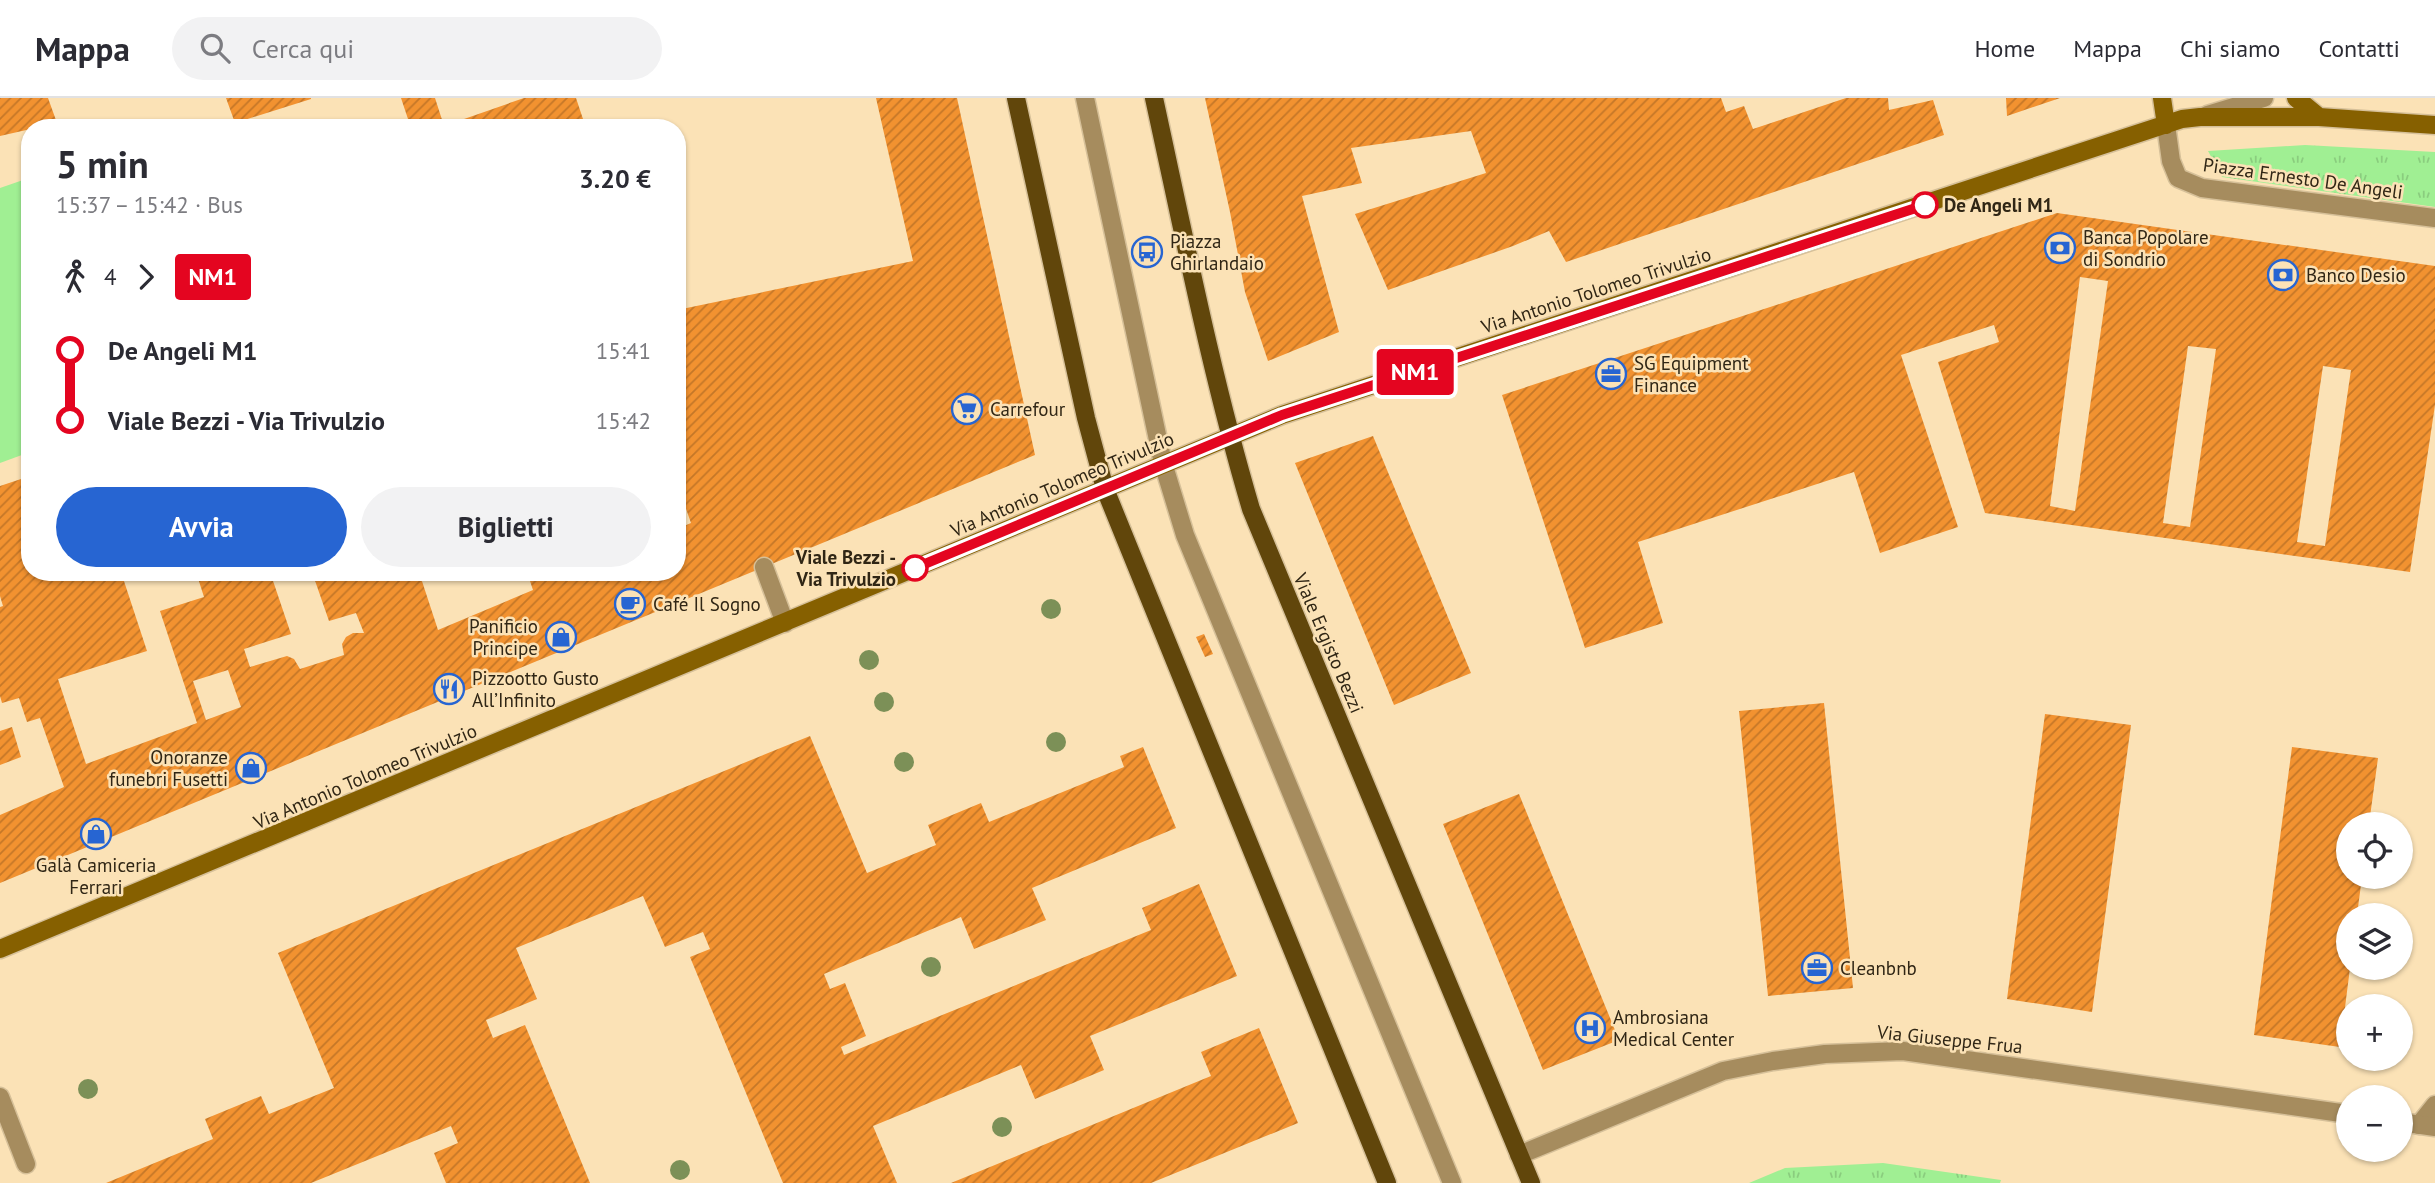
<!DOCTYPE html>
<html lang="it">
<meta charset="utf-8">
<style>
body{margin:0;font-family:"PT Sans",sans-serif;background:#f2f2f3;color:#2b2b33;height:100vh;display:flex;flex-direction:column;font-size:26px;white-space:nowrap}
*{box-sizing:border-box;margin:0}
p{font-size:23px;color:#7c7c81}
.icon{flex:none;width:38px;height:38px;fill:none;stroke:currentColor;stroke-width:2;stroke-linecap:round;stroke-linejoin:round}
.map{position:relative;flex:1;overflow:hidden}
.side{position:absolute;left:21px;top:21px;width:665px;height:462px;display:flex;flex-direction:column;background:#fff;border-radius:28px;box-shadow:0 2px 5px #0004}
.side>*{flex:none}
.badge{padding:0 14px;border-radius:5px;font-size:24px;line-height:46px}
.buttons{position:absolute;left:2336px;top:714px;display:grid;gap:14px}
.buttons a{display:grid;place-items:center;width:77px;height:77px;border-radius:50%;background:#fff;box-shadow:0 2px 5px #0004;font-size:35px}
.map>.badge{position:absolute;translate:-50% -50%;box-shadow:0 0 0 4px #fff}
.legs{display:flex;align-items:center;gap:10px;height:77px;padding:0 35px;font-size:23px}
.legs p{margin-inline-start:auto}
.overview{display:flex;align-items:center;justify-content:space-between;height:119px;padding:0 35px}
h1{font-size:38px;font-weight:800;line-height:52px}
.primary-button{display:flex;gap:14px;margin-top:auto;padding:14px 35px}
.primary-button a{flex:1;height:80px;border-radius:42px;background:#2765d2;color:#fff;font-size:28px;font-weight:800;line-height:80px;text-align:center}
.primary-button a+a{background:#f2f2f3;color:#2b2b33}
ul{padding:0 35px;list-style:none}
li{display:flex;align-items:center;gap:24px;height:70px;font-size:26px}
li i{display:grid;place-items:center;width:10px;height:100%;margin:0 9px;background:currentColor}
li i::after{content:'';width:18px;height:18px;margin:-9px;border:5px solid;border-radius:50%;background:#fff}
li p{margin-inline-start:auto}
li:first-child i{background:linear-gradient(#0000 50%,currentColor 0)}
li:last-child i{background:linear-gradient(currentColor 50%,#0000 0)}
header{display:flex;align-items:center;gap:42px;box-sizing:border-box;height:98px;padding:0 35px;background:#fff;border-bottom:2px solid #e1e1e2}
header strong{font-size:33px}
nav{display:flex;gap:38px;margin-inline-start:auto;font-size:24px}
.search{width:490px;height:63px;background:#f2f2f3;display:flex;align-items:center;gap:18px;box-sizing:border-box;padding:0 24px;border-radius:38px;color:#7c7c81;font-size:26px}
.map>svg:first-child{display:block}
.grass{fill:url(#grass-tufts)}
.garden{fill:#a0ef93}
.building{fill:url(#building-hatch);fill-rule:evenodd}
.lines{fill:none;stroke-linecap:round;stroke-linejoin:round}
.lane-casing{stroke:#d6c099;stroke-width:21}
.street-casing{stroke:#d6c099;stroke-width:21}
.secondary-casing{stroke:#d6c099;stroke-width:21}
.primary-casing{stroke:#d6c099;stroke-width:21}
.lane{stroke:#a68c5e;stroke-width:18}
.street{stroke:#a68c5e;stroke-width:18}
.secondary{stroke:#866000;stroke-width:18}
.primary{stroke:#61460b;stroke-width:18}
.tree{fill:#7c9057}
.line-1-casing{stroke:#fff;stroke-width:16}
.line-1{stroke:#e40520;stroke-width:10}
.stop-1-dot{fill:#fff;stroke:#e40520;stroke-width:3.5}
.labels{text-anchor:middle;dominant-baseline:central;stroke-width:5;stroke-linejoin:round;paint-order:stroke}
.street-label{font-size:19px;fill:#302615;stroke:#fbe2b6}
.stop-label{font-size:19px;font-weight:bold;fill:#302615;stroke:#fbe2b6;text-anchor:start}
.poi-label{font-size:19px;fill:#302615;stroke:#fbe2b6;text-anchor:start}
</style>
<header>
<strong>Mappa</strong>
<div class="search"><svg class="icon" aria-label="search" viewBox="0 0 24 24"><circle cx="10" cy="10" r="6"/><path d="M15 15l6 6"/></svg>Cerca qui</div>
<nav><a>Home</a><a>Mappa</a><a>Chi siamo</a><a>Contatti</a></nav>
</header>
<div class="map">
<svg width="2435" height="1085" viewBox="0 0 2435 1085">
<defs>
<pattern id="grass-tufts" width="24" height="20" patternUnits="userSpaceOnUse" patternTransform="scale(1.75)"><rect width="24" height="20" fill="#a0ef93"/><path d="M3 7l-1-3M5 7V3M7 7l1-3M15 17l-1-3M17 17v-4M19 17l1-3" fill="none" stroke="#8acd7e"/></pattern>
<pattern id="building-hatch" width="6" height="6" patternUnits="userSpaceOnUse" patternTransform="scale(1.75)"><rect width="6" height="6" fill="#f29230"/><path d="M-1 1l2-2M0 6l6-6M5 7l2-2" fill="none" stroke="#c47728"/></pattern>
</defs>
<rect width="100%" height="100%" fill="#fbe2b6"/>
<path class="grass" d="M 2305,47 L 2435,54 L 2435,109 L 2222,79 L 2208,53 Z
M 1883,1065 L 2001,1082 L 2000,1085 L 1749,1085 L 1785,1070 Z"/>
<path class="garden" d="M 26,81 L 30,90 L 30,354 L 0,365 L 0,90 Z"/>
<path class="building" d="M 0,0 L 48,0 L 57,25 L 0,38 Z
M 226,0 L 311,0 L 311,1 L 235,25 Z
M 401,0 L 435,0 L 444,28 L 524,0 L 576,0 L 586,30 L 411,30 Z
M 876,0 L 957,0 L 1035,357 L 0,785 L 0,717 L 64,689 L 40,620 L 27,624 L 19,600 L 2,605 L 0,598 L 0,509 L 3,508 L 0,498 L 0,388 L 30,378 L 30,474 L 121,474 L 147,553 L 58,581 L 86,666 L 197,625 L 160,513 L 204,499 L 196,474 L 270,474 L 291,536 L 244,551 L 250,569 L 287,558 L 294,561 L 300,571 L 344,557 L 342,546 L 346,539 L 353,535 L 364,535 L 356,515 L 329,523 L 312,474 L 419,474 L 438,532 L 533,492 L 527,474 L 677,474 L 677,431 L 691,425 L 677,385 L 677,212 L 913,163 ZM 228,572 L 241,609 L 206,622 L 193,583 Z
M 1205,0 L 1721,0 L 1726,14 L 1744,8 L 1753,31 L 1846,0 L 1888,0 L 1889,12 L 1933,2 L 1944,37 L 1566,164 L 1549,133 L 1513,148 L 1388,192 L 1355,116 L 1486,75 L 1471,33 L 1351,50 L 1362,85 L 1302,98 L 1339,234 L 1268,263 L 1245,194 L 1230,114 Z
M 2006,0 L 2060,0 L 2007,18 Z
M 2057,115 L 2435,168 L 2435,307 L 2410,474 L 1985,415 L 1938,264 L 1999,244 L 1994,227 L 1901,257 L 1958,429 L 1880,455 L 1854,374 L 1638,444 L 1663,525 L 1585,550 L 1502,297 ZM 2080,179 L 2108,183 L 2075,413 L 2050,408 ZM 2188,248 L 2216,251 L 2190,429 L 2163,425 ZM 2323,268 L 2351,272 L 2325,448 L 2297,444 Z
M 1156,140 L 1160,162 L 1151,164 L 1147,142 Z
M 1373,338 L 1471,575 L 1394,607 L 1295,365 Z
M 1204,536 L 1213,556 L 1205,559 L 1196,539 Z
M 1824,605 L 1853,890 L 1768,898 L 1739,613 Z
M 2045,616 L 2131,627 L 2092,914 L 2007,901 Z
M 12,629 L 21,659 L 0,667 L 0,633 Z
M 810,638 L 867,775 L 936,747 L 928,727 L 981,705 L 989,724 L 1124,669 L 1120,658 L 1143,649 L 1176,730 L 1032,790 L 1046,822 L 974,851 L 961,819 L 824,876 L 830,891 L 845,885 L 866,938 L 841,949 L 844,957 L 1151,832 L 1142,810 L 1199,786 L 1237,878 L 1090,938 L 1104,972 L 1035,1001 L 1021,967 L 873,1028 L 897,1085 L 783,1085 L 690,859 L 710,851 L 703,834 L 665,849 L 643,798 L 516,850 L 537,901 L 486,922 L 493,940 L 525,927 L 590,1085 L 446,1085 L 434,1055 L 458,1045 L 451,1028 L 311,1085 L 106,1085 L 213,1041 L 205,1021 L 261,998 L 269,1016 L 334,990 L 278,855 Z
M 2292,649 L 2378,660 L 2369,726 L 2348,726 L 2348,779 L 2362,779 L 2357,817 L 2348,817 L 2348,870 L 2350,870 L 2340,949 L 2254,937 Z
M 1519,696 L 1619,942 L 1543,972 L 1443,726 Z
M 1259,930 L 1298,1025 L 1151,1085 L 951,1085 L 1211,978 L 1201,954 Z"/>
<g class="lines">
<g class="lane-casing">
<path id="lane" d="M 1085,0 L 1163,365 L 1185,437 L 1452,1085
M 2207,17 L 2264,0
M 764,469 L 785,525
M 0,999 L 26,1066
M 2419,1027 L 2435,1007"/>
</g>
<g class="street-casing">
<path id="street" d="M 2166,27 L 2171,63 L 2178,80 L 2202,90 L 2435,120
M 2401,1024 L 2435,1029
M 1519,1057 L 1723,973 L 1773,963 L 1825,956 L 1903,953 L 2348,1016"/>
</g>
<g class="secondary-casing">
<path id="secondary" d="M 2162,0 L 2166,27
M 2296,0 L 2319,19
M 0,851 L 1282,317 L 2182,21 L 2200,19 L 2319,19 L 2435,27"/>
</g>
<g class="primary-casing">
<path id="primary" d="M 1016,0 L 1086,320 L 1105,391 L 1387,1085
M 1154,0 C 1184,137 1211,276 1251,411 L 1531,1085"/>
</g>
<use href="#lane" class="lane"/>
<use href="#street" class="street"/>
<use href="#secondary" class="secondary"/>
<use href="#primary" class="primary"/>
</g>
<g class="tree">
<circle cx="1051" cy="511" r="10"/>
<circle cx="869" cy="562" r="10"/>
<circle cx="884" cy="604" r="10"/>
<circle cx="1056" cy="644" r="10"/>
<circle cx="904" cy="664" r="10"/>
<circle cx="931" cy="869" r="10"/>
<circle cx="88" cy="991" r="10"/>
<circle cx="1002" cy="1029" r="10"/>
<circle cx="680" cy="1072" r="10"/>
</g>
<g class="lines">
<g class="line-1-casing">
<path id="line-1" d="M 915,470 L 1282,317 L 1925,107"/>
</g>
<use href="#line-1" class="line-1"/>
</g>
<defs>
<g id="bank-ring" transform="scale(1.575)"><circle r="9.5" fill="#fbe2b6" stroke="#2765d2" stroke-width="1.5"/><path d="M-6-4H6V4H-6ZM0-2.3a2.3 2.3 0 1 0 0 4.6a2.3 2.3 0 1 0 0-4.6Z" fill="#2765d2"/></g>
<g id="bus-ring" transform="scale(1.575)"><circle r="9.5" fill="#fbe2b6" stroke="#2765d2" stroke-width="1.5"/><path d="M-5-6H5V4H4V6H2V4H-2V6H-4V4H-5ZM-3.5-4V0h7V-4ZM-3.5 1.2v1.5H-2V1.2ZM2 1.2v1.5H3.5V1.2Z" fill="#2765d2"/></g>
<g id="office-ring" transform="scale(1.575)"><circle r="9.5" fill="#fbe2b6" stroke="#2765d2" stroke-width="1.5"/><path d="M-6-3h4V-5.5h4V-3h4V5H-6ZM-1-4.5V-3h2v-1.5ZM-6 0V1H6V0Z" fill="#2765d2"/></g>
<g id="supermarket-ring" transform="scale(1.575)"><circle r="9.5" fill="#fbe2b6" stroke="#2765d2" stroke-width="1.5"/><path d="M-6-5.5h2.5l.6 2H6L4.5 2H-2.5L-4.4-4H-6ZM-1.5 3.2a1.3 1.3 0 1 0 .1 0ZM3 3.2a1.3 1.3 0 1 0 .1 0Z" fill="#2765d2"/></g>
<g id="cafe-ring" transform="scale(1.575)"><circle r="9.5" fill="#fbe2b6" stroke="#2765d2" stroke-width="1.5"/><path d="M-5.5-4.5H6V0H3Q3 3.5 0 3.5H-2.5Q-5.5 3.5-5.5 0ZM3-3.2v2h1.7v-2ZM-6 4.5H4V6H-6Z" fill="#2765d2"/></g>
<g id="shop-ring" transform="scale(1.575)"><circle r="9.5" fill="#fbe2b6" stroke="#2765d2" stroke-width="1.5"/><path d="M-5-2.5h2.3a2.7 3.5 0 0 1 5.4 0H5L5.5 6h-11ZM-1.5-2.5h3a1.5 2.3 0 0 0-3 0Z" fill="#2765d2"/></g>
<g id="restaurant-ring" transform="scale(1.575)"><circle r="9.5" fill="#fbe2b6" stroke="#2765d2" stroke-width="1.5"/><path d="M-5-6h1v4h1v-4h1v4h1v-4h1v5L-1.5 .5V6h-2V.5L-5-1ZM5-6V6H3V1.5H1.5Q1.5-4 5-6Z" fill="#2765d2"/></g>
<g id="hospital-ring" transform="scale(1.575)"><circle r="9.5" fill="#fbe2b6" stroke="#2765d2" stroke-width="1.5"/><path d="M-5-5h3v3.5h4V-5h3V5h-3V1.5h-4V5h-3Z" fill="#2765d2"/></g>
</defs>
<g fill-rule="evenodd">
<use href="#bank-ring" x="2060" y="150"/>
<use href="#bus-ring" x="1147" y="154"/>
<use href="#bank-ring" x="2283" y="177"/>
<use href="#office-ring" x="1611" y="276"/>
<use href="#supermarket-ring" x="967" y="311"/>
<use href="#cafe-ring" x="630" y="506"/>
<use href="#shop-ring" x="561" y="539"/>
<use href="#restaurant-ring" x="449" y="591"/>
<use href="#shop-ring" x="251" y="670"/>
<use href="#shop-ring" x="96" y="736"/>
<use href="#office-ring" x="1817" y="870"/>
<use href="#hospital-ring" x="1590" y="930"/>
</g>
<g class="stop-1-dot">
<circle cx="1925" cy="107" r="12"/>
<circle cx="915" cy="470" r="12"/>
</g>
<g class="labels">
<g class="street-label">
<text transform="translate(2303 80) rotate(8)">Piazza Ernesto De Angeli</text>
<text transform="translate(1596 192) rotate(-18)">Via Antonio Tolomeo Trivulzio</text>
<text transform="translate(1062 386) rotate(-23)">Via Antonio Tolomeo Trivulzio</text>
<text transform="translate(1329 545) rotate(67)">Viale Ergisto Bezzi</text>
<text transform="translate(365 678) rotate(-23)">Via Antonio Tolomeo Trivulzio</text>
<text transform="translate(1950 941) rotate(6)">Via Giuseppe Frua</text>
</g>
<g class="stop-label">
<text x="1944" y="107">De Angeli M1</text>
<text x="896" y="459" text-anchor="end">Viale Bezzi -<tspan x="896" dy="22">Via Trivulzio</tspan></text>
</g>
<g class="poi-label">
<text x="2083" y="139">Banca Popolare<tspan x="2083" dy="22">di Sondrio</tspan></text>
<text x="1170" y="143">Piazza<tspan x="1170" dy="22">Ghirlandaio</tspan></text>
<text x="2306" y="177">Banco Desio</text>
<text x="1634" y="265">SG Equipment<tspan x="1634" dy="22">Finance</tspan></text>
<text x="990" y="311">Carrefour</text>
<text x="653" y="506">Café Il Sogno</text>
<text x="538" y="528" text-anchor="end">Panificio<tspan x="538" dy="22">Principe</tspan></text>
<text x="472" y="580">Pizzootto Gusto<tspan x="472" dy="22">All’Infinito</tspan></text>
<text x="228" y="659" text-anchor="end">Onoranze<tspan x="228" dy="22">funebri Fusetti</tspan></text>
<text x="96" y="767" text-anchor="middle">Galà Camiceria<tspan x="96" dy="22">Ferrari</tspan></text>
<text x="1840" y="870">Cleanbnb</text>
<text x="1613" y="919">Ambrosiana<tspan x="1613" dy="22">Medical Center</tspan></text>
</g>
</g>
</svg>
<div class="buttons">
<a><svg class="icon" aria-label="locate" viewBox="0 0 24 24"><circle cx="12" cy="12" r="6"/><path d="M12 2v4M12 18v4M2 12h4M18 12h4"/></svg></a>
<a><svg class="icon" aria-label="layers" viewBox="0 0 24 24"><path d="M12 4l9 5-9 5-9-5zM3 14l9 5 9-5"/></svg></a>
<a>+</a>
<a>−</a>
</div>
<b class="badge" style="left:1415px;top:274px;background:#e40520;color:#fff">NM1</b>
<section class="side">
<div class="overview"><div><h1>5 min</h1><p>15:37 – 15:42 · Bus</p></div><b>3.20 €</b></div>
<div class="legs"><svg class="icon" aria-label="walk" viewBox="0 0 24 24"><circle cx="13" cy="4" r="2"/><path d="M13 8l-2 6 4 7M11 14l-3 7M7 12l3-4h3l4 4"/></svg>4<svg class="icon" aria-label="forward" viewBox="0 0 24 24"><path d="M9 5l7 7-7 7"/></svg><b class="badge" style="background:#e40520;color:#fff">NM1</b></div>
<ul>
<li><i style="color:#e40520"></i><b>De Angeli M1</b><p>15:41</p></li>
<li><i style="color:#e40520"></i><b>Viale Bezzi - Via Trivulzio</b><p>15:42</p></li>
</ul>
<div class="primary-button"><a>Avvia</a><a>Biglietti</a></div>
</section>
</div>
